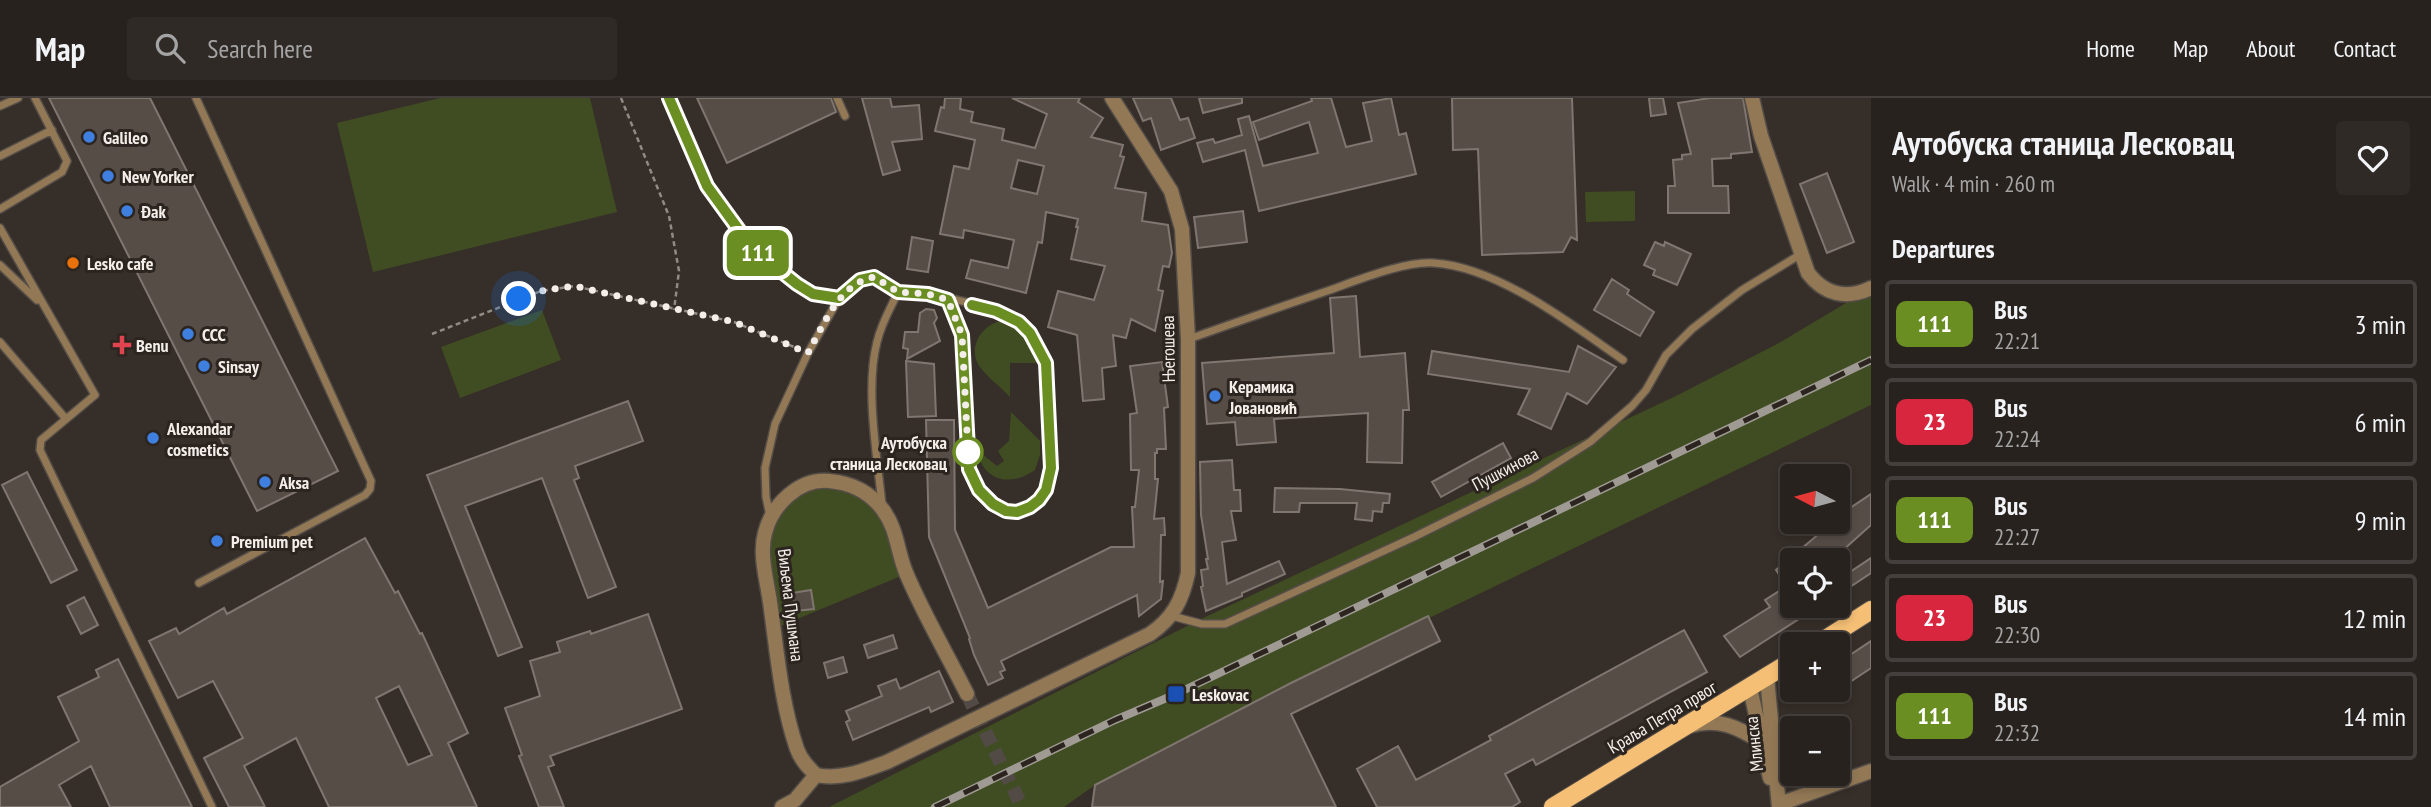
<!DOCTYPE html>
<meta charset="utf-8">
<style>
body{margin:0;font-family:"PT Sans Narrow",sans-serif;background:#302a27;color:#f1f3f6;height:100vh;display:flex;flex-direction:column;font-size:26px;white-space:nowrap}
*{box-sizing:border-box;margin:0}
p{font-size:23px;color:#a5a4a4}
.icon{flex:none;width:38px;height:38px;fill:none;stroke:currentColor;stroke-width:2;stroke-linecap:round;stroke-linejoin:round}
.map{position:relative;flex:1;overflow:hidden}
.drawer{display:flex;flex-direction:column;background:#28221e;width:560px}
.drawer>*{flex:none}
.badge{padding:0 14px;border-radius:10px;font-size:24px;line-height:46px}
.needle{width:46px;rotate:276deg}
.buttons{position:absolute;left:1780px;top:366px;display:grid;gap:14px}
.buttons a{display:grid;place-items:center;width:70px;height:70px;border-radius:7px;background:#28221e;box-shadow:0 4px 10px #0003,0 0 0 2px #443f3c;font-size:35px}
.you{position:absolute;width:35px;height:35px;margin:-18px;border:5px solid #fff;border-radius:50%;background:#1a73e8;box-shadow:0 0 0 10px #1a73e833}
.map>.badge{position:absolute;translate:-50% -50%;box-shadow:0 0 0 4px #fff}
h2{padding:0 21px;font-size:26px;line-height:63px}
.round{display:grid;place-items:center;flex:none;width:74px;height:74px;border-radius:7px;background:#302a27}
.headline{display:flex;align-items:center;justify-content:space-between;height:119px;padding:0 21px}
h1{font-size:33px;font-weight:700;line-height:52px}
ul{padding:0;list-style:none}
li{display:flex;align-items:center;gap:21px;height:88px;margin:0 14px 10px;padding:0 7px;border:4px solid #443f3c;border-radius:7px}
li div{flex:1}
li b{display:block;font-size:26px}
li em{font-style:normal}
li .badge{min-width:77px;font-weight:700;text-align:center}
header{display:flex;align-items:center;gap:42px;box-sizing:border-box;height:98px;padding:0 35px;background:#28221e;border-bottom:2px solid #443f3c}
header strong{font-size:33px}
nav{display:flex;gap:38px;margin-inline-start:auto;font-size:24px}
.search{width:490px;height:63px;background:#302a27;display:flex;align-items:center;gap:18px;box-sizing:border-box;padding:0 24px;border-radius:7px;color:#a5a4a4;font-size:26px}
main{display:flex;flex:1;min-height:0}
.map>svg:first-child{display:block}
.green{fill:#404d22}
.building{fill:#564d47;stroke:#807670;stroke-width:2;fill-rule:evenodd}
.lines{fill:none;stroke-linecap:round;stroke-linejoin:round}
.tertiary-tunnel{stroke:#524b45;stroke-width:14;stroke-dasharray:14 7;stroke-linecap:butt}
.service-casing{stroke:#544d47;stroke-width:10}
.minor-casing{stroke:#544d47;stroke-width:17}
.tertiary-casing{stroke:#544d47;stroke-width:17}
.primary-casing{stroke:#544d47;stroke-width:20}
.path{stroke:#918b86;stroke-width:2.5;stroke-dasharray:5 3.5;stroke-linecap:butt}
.service{stroke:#927855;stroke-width:7}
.minor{stroke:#927855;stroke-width:14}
.tertiary{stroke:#927855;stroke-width:14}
.primary{stroke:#f5bf75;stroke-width:18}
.rail-casing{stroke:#a09a95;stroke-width:8}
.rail{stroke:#2c241f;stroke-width:5;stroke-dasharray:16;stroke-linecap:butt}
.line-casing{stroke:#fff;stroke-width:16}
.line{stroke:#6b8e23;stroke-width:10}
.walk{stroke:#f3eeea;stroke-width:7;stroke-dasharray:0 12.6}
.shop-dot{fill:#3f7fe0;stroke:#2c241f;stroke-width:2.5}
.food-dot{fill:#e8710a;stroke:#2c241f;stroke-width:2.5}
.health-dot{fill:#e0444e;stroke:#2c241f;stroke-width:2.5}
.stop-dot{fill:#fff;stroke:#6b8e23;stroke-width:3.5}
.transit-dot{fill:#1a4fb4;stroke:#2c241f;stroke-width:2.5}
.labels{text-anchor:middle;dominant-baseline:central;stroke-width:6;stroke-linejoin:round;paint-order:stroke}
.poi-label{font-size:18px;font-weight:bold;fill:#f3eeea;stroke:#2c241f;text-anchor:start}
.street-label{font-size:18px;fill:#f3eeea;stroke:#2c241f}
.stop-label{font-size:18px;font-weight:bold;fill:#f3eeea;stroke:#2c241f;text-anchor:end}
</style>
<header>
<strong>Map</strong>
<div class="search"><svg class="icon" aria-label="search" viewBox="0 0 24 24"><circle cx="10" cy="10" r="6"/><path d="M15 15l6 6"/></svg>Search here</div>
<nav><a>Home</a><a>Map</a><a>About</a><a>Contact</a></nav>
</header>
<main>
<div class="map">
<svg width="1871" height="709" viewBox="0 0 1871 709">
<rect width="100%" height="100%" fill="#362e28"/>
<path class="green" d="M 440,0 L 590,0 L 617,114 L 373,174 L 337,25 Z
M 1635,93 L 1635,123 L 1586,124 L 1585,94 Z
M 1871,190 L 1871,307 L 1280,592 L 1095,687 L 1064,709 L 829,709 L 1199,522 L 1676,298 L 1779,245 Z
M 542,212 L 561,262 L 460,300 L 441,249 Z
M 1001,223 C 1022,228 1030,247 1037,265 L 1010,265 L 1010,299 C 1001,289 985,278 978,266 C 968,248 983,226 1001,223 Z
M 1011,314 L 1040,343 L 1040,357 L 1035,372 C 1011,389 983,384 977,352 L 997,368 L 1004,363 L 998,353 L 1009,343 Z
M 840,384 L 882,410 L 906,476 L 773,531 L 765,471 L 770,418 L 806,385 Z"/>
<path class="building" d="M 49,0 L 150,0 L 338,373 L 257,413 Z
M 697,0 L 831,0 L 836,14 L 727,65 Z
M 862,0 L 890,0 L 892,9 L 919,7 L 922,41 L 892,44 L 900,72 L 883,77 Z
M 945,0 L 961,0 L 960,11 L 973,14 L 971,24 L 1004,31 L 1002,42 L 1035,50 L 1047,16 L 1012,0 L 1080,0 L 1078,4 L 1103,20 L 1091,39 L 1123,47 L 1120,58 L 1124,59 L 1115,90 L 1146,95 L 1142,123 L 1168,127 L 1172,155 L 1169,169 L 1163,168 L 1158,192 L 1163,193 L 1155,233 L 1131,221 L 1126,240 L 1113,237 L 1116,268 L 1102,270 L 1104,301 L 1083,303 L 1077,237 L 1048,229 L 1058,193 L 1094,202 L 1105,168 L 1071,161 L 1078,129 L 1076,129 L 1078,121 L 1046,114 L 1042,145 L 1038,144 L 1026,195 L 966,180 L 971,162 L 1008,170 L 1014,142 L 964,132 L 963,140 L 940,136 L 954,68 L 969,71 L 975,42 L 935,33 L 941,9 L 944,10 ZM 1018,62 L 1044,68 L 1037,96 L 1011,90 Z
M 1133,0 L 1171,0 L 1180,22 L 1188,20 L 1195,40 L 1161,52 L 1151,20 L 1143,23 Z
M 1199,0 L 1242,0 L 1242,5 L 1203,15 Z
M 1311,0 L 1331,0 L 1346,49 L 1372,43 L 1363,5 L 1391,0 L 1399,37 L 1406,35 L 1416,76 L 1259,113 L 1245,52 L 1203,64 L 1197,45 L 1213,41 L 1215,45 L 1242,37 L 1238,21 L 1249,18 L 1263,68 L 1318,55 L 1309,24 L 1259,42 L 1253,24 L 1312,3 Z
M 1452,0 L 1572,0 L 1577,142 L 1571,139 L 1563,154 L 1482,157 L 1478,51 L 1453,52 Z
M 1649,0 L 1663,0 L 1666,16 L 1651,18 Z
M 1710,0 L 1743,0 L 1752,54 L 1731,56 L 1731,60 L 1712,61 L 1713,88 L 1728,88 L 1729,115 L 1668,115 L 1668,88 L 1675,88 L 1673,62 L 1682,61 L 1682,57 L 1691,56 L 1678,5 Z
M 1827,75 L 1854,144 L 1827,155 L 1800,86 Z
M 1243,113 L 1247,144 L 1198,150 L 1194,119 Z
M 912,139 L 933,143 L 928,174 L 907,171 Z
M 1655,144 L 1664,148 L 1665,144 L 1691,156 L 1677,187 L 1653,177 L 1655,172 L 1644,167 Z
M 1612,181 L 1629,192 L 1627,196 L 1654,214 L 1640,238 L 1594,212 Z
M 1356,198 L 1360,259 L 1405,255 L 1409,312 L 1403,312 L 1402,365 L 1367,364 L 1368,315 L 1274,321 L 1276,344 L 1237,347 L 1235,324 L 1207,326 L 1202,265 L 1334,255 L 1330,200 Z
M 926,211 L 934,212 L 937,220 L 934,225 L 940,243 L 907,261 L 908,251 L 903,250 L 905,234 L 918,234 L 920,215 Z
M 1578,248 L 1616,269 L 1587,306 L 1567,295 L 1551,331 L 1518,316 L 1530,291 L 1428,276 L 1432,253 L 1569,274 Z
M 906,263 L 934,266 L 936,318 L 908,319 Z
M 1162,264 L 1168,309 L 1164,310 L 1166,351 L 1157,351 L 1157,355 L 1155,355 L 1155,381 L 1158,381 L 1154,421 L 1164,420 L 1165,437 L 1161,437 L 1160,484 L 1163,483 L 1161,501 L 1139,518 L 1137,497 L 1001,563 L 1005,572 L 1000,574 L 1003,580 L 988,587 L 974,557 L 969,541 L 970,540 L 929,439 L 926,322 L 954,322 L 955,432 L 988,510 L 1111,449 L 1134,449 L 1132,409 L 1135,409 L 1139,372 L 1131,372 L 1130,316 L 1137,315 L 1130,268 Z
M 628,303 L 643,343 L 575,368 L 579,380 L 574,382 L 616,489 L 588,500 L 542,380 L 465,408 L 522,549 L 498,558 L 427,377 Z
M 1503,345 L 1511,360 L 1441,399 L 1432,384 Z
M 1232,362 L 1234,392 L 1240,392 L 1241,413 L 1231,413 L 1236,442 L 1222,444 L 1227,486 L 1279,463 L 1285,476 L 1242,495 L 1242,498 L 1206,513 L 1201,489 L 1203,488 L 1201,472 L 1208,471 L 1206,461 L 1208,461 L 1201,417 L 1200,364 Z
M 27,374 L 77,472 L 51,485 L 2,387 Z
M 1275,390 L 1340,391 L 1390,396 L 1389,405 L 1383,405 L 1382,414 L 1373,413 L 1372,423 L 1355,421 L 1357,405 L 1300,405 L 1299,414 L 1274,414 Z
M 1871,396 L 1871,427 L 1832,462 L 1792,462 L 1792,508 L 1819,508 L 1740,559 L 1724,538 L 1770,509 L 1765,502 L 1787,488 L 1789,491 L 1776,472 L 1833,424 L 1838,424 L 1838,419 L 1844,414 Z
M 365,440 L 395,495 L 398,493 L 420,536 L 422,535 L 468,635 L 448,645 L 477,709 L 329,709 L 296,640 L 244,668 L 265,709 L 229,709 L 204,660 L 243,640 L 213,583 L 178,600 L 149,543 L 176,530 L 179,536 L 224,510 L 227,516 ZM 399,588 L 432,657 L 408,667 L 376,600 Z
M 1871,460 L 1871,475 L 1838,497 L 1838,482 Z
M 811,492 L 814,511 L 795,513 L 792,495 Z
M 84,499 L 98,527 L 81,536 L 67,508 Z
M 648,516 L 682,611 L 550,658 L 554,667 L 548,669 L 564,709 L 539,709 L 519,658 L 522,657 L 505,610 L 540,598 L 530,563 L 560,554 L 557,544 L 590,533 L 591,536 Z
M 1428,518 L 1440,543 L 1291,616 L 1336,709 L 1092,709 L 1095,687 L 1291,585 Z
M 1684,532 L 1707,574 L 1536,667 L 1533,661 L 1505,676 L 1520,704 L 1512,709 L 1377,709 L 1357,671 L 1398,648 L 1416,682 L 1491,642 L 1489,638 Z
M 893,537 L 897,550 L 868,560 L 864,547 Z
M 1871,543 L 1871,570 L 1838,592 L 1838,565 Z
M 843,559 L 847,574 L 828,580 L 824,565 Z
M 118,561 L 192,709 L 110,709 L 91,668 L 59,687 L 71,709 L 0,709 L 0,689 L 79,643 L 58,599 L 99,579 L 96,572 Z
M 939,573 L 953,604 L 931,614 L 929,609 L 853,642 L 846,624 L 850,622 L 846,613 L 882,598 L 878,588 L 896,581 L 900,591 Z"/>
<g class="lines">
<path class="tertiary-tunnel" d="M 967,596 L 1022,709"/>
<g class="service-casing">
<path id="service" d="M 196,0 L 371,383 L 370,391 L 365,397 L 199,485
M 669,0 L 707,88 L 752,150 L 797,186 L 813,196 L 839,200
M 837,0 L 845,18
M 0,8 L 18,0
M 0,58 L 52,32
M 0,111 L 62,74 L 67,63 L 35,0
M 0,130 L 95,297 L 41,342 L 40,352 L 212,709
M 0,167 L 37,202
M 1189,241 C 1236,224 1283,208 1330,192 C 1358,182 1405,163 1434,165 C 1498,169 1571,226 1623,262
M 0,244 L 66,321
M 882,406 C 877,358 865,290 877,244 C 881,226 890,211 898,194
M 770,418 L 766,399 L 765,370 L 775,326 L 808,255 L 839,200 L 860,182 L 874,179 C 881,183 889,191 897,194 C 907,197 919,194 929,196 C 983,208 1038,214 1049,278 L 1051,370 L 1046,392 L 1039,402 L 1030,409 L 1017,414 L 1006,413 L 993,406 L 979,392 L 969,371 L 962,237 L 948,202
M 1172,518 L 1202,526 L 1225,526 L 1414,439 L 1533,380 L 1590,344 L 1632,308 L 1646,292 L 1666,257 L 1692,231 L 1742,192 L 1801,156"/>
</g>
<g class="minor-casing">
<path id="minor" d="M 1752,0 L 1761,38 L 1808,175 C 1824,196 1846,202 1871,190
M 1767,579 L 1779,709
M 1750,590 L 1770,680
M 1689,628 C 1717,619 1738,629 1761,644
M 1785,704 L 1871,673
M 782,709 L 795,702 L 816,677"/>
</g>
<g class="tertiary-casing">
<path id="tertiary" d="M 967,596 C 947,556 924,517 907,477 C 897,455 898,432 883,412 C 870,394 851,385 829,383 C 799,380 772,407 765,435 C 759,456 767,483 770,504 C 777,553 781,605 797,651 C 801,662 808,669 816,677 C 841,682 863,673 887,664 L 1150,536 C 1173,520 1182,503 1188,475 L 1188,241 L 1182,131 L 1171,93 L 1112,0"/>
</g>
<g class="primary-casing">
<path id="primary" d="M 1818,546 L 1871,512
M 1553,709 L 1792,563"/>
</g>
<path class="path" d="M 621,0 L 669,118 L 679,173 L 674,212
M 432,236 L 541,193 L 574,188 L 734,224 L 799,251"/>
<use href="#service" class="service"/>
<use href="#minor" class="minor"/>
<use href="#tertiary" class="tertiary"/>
<use href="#primary" class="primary"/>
<g class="rail-casing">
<path id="rail" d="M 935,709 L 1115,622 L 1176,596 L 1871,262"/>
</g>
<use href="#rail" class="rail"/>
</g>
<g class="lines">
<g class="line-casing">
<path id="line" d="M 669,0 L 707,88 L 752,150 L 797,186 L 813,196 L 839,200 L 860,182 L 874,179 L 898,194 L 928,196 L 948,202 L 962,237 L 969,371 L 979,392 L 993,406 L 1006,413 L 1017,414 L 1030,409 L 1039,402 L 1046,392 L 1051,370 L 1046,265 L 1030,235 L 1019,224 L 996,213 L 972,207"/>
</g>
<use href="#line" class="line"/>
<path class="walk" d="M 519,201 L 541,193 L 574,188 L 734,224 L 808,255 C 824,226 839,186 874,179 L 898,194 L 928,196 L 948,202 L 962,237 L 968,354"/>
</g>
<g class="shop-dot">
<circle cx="89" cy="39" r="7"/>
<circle cx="108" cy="78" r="7"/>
<circle cx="127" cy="113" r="7"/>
<circle cx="188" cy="236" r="7"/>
<circle cx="204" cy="268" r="7"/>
<circle cx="1215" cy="298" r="7"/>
<circle cx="153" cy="340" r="7"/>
<circle cx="265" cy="384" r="7"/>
<circle cx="217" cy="443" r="7"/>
</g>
<circle class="food-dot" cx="73" cy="165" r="7"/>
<path class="health-dot" d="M118.5 236.5h7v7h7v7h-7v7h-7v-7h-7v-7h7z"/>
<circle class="stop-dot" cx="968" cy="354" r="14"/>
<rect class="transit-dot" x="1167" y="587" width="18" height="18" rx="3.5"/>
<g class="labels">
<g class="poi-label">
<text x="103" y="39">Galileo</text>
<text x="122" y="78">New Yorker</text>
<text x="141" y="113">Đak</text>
<text x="87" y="165">Lesko cafe</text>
<text x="202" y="236">CCC</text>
<text x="136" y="247">Benu</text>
<text x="218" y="268">Sinsay</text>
<text x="1229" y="288">Керамика<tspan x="1229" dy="21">Јовановић</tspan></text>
<text x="167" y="330">Alexandar<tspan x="167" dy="21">cosmetics</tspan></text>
<text x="279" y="384">Aksa</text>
<text x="231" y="443">Premium pet</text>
<text x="1192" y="596">Leskovac</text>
</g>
<g class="street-label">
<text transform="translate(1168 251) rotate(-91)">Његошева</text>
<text transform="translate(1505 371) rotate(-28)">Пушкинова</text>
<text transform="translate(791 507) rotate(83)">Виљема Пушмана</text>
<text transform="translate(1662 619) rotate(-31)">Краља Петра првог</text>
<text transform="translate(1754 646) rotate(-96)">Млинска</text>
</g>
<g class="stop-label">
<text x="947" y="344">Аутобуска<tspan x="947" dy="21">станица Лесковац</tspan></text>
</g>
</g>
</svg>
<div class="buttons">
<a><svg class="needle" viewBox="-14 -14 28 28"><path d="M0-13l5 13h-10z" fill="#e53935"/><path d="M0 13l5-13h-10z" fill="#a5a4a4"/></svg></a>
<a><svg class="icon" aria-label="locate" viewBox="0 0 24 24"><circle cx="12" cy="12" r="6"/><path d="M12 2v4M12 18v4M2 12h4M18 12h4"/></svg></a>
<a>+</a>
<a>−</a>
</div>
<div class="you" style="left:519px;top:201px"></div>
<b class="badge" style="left:758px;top:155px;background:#6b8e23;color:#fff">111</b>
</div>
<section class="drawer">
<div class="headline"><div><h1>Аутобуска станица Лесковац</h1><p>Walk · 4 min · 260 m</p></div><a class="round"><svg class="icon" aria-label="heart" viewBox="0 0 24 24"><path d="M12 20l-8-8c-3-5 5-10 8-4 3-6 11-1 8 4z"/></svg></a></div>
<h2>Departures</h2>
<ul>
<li><span class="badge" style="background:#6b8e23;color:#fff">111</span><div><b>Bus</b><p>22:21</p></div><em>3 min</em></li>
<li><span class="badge" style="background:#d7263d;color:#fff">23</span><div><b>Bus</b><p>22:24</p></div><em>6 min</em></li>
<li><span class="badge" style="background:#6b8e23;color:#fff">111</span><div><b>Bus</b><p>22:27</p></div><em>9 min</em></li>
<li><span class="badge" style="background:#d7263d;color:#fff">23</span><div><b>Bus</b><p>22:30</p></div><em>12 min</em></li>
<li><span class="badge" style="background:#6b8e23;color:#fff">111</span><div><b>Bus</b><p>22:32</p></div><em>14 min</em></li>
</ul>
</section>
</main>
